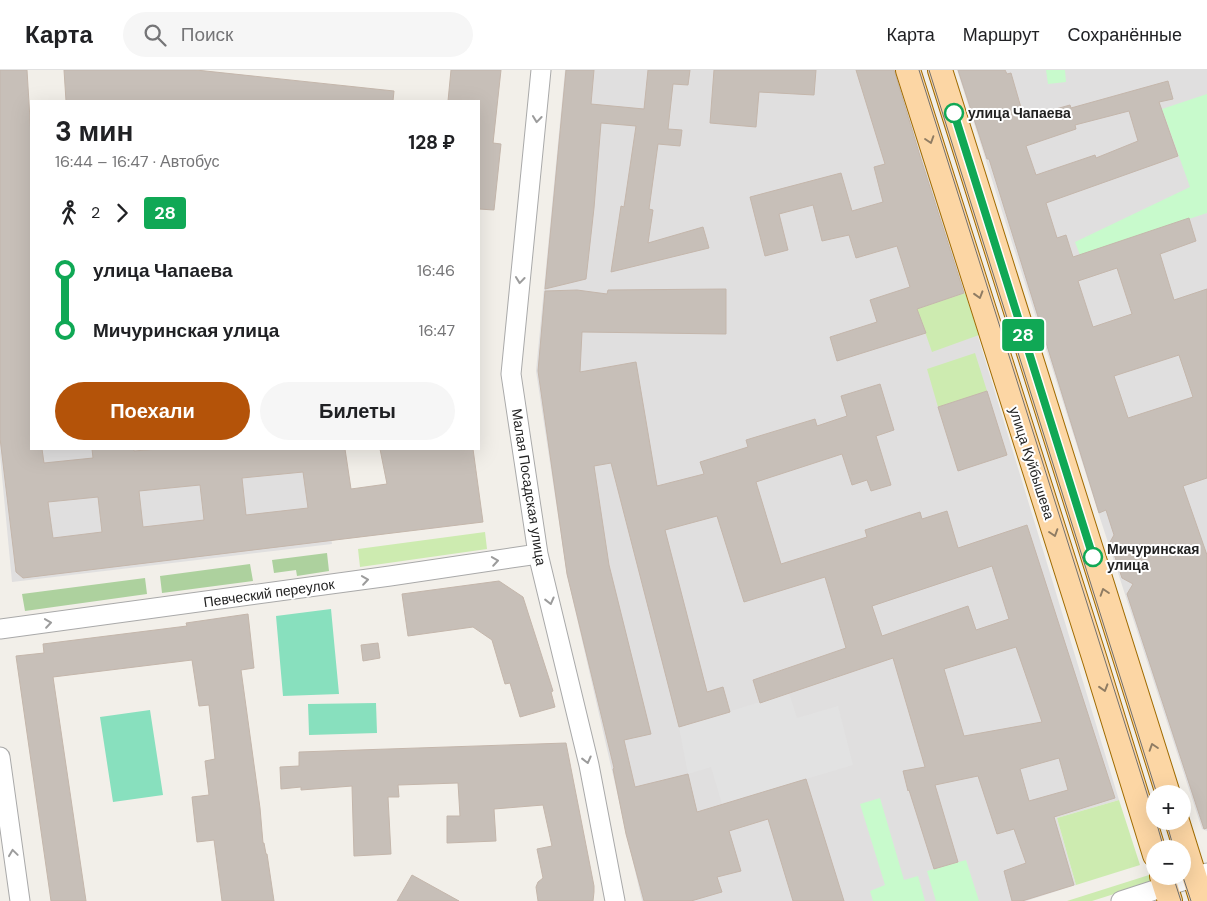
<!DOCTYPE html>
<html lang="ru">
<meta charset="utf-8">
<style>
body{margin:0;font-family:"DM Sans",sans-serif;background:#f6f6f6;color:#202124;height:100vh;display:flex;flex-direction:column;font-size:19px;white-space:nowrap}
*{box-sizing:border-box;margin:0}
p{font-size:16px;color:#757577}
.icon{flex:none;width:28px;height:28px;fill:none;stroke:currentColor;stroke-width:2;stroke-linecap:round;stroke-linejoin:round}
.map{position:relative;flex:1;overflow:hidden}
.sheet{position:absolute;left:30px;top:30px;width:450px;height:350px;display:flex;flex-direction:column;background:#fff;border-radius:0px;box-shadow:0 5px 20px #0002}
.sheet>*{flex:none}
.badge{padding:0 10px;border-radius:4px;font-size:18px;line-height:32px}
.tools{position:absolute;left:1146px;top:715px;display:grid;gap:10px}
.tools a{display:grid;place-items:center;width:45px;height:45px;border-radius:50%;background:#fff;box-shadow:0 5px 20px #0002;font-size:25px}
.map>.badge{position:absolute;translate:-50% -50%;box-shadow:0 0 0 2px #fff}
.legs{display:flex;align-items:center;gap:8px;height:55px;padding:0 25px;font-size:16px}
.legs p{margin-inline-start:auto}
.head{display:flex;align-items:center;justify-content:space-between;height:85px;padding:0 25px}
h1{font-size:28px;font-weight:700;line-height:38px}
.primary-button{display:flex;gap:10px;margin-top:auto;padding:10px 25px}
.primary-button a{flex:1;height:58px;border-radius:30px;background:#b45309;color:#fff;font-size:20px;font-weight:700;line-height:58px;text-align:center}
.primary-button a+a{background:#f6f6f6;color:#202124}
ul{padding:0 25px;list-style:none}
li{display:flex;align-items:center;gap:18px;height:60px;font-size:19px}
li i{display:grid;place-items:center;width:8px;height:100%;margin:0 6px;background:currentColor}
li i::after{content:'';width:12px;height:12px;margin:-6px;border:4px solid;border-radius:50%;background:#fff}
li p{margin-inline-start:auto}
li:first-child i{background:linear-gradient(#0000 50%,currentColor 0)}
li:last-child i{background:linear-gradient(currentColor 50%,#0000 0)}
header{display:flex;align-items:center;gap:30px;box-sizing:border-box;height:70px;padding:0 25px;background:#fff;border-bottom:1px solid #e0e0e0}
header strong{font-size:24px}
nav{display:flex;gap:28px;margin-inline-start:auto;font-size:18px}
.search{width:350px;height:45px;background:#f6f6f6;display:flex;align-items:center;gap:12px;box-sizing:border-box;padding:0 18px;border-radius:28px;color:#757577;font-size:19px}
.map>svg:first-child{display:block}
.residential{fill:#e0dfdf}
.grass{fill:#cdebb0}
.forest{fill:#add19e}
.park{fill:#c8facc}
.pitch{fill:#88e0be}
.parking{fill:#e2e2e2}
.building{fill:#c7bfb8;stroke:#c4b6ab;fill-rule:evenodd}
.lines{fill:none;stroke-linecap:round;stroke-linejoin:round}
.minor-casing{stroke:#a9a9a9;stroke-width:21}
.major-casing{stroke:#a06b00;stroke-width:26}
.minor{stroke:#fff;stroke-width:19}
.major{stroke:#fcd6a4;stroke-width:24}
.tram{stroke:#707070;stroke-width:1}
.oneway{stroke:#9c9c9c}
.oneway2{stroke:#8f7c63}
.line-1-casing{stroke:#fff;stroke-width:11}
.line-1{stroke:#10a855;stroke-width:8}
.stop-1-dot{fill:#fff;stroke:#10a855;stroke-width:2.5}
.labels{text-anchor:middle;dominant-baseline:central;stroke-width:4;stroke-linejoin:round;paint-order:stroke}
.stop-label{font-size:14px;font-weight:bold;fill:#222;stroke:#fff;text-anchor:start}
.street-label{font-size:14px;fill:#222;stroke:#fff}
</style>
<header>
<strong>Карта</strong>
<div class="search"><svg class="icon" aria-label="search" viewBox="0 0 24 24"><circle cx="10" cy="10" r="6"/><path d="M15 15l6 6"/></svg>Поиск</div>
<nav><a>Карта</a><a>Маршрут</a><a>Сохранённые</a></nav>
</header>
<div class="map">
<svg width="1207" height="831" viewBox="0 0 1207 831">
<rect width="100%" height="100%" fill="#f2efe9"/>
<path class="residential" d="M 565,0 L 897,0 L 1119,730 L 1057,748 L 1076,815 L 1026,831 L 642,831 L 567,505 L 536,301 Z
M 957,0 L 1207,0 L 1207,761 L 1202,759 L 1099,445 Z
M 31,330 L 31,379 L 320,379 L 332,474 L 12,512 L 0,385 L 0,331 Z"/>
<path class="grass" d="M 965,223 L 979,265 L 932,282 L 917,239 Z
M 975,283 L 987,321 L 938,337 L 927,299 Z
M 485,462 L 487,479 L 360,497 L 358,479 Z
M 1119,730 L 1140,795 L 1076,815 L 1057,748 Z
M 1149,805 L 1152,812 L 1092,831 L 1067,831 Z"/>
<path class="forest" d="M 327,483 L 329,501 L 297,506 L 296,500 L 274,503 L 272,490 Z
M 250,494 L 253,511 L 162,523 L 160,506 Z
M 145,508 L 147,524 L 25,541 L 22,524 Z"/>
<path class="park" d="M 1046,0 L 1065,0 L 1066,12 L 1048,14 Z
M 1207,24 L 1207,143 L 1080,185 L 1075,172 L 1190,117 L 1162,39 Z
M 880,728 L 904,810 L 918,806 L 925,831 L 873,831 L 870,821 L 885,815 L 860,734 Z
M 966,790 L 979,831 L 936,831 L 927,801 Z"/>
<path class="pitch" d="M 331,539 L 339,624 L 283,626 L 276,546 Z
M 376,633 L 377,663 L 309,665 L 308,634 Z
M 150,640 L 163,725 L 113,732 L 100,647 Z"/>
<path class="parking" d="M 789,623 L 797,648 L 838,636 L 853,695 L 722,734 L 711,697 L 688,704 L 679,657 Z"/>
<path class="building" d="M 0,0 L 27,0 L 31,66 L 31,379 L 42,379 L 44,393 L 93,388 L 92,379 L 134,379 L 134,381 L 158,379 L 345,379 L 351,419 L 387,414 L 380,379 L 473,379 L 483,452 L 23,508 L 16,502 L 0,368 ZM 303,402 L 308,438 L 246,445 L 242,408 ZM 200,415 L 204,450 L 143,457 L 139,421 ZM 98,427 L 102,462 L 53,468 L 48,432 Z
M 64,0 L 196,0 L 394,21 L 393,31 L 66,31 Z
M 451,0 L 501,0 L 493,73 L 501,74 L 494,140 L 479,139 L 479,31 L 448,31 Z
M 566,0 L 594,0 L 591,34 L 644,39 L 648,0 L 690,0 L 688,15 L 673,14 L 668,59 L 682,60 L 680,76 L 658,74 L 649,139 L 653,140 L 648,173 L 703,157 L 709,178 L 611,202 L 621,136 L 624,137 L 636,56 L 601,53 L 594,138 L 586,209 L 545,219 Z
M 714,0 L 816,0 L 814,25 L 759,22 L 756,57 L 710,53 Z
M 856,0 L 894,0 L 920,86 L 964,223 L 917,239 L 926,263 L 837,291 L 830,267 L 877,252 L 870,230 L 910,217 L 897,176 L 856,188 L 849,165 L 822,171 L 813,135 L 779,144 L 788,180 L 765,186 L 750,127 L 841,103 L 852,141 L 883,132 L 874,97 L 885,94 Z
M 958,0 L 1005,0 L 1007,4 L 1011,3 L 1024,48 L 1070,35 L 1071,38 L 1168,11 L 1173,29 L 1159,32 L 1178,86 L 1046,133 L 1057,168 L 1066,165 L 1073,187 L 1189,148 L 1196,171 L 1160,184 L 1174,230 L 1207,219 L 1207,408 L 1183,416 L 1207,485 L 1207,758 L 1204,759 L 1127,524 L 1133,514 L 1122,508 L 1110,472 L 1114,465 L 1106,440 L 1099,443 L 989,89 L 987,89 ZM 1129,41 L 1138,71 L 1096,88 L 1095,85 L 1036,105 L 1026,76 L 1076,59 L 1075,55 ZM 1117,198 L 1132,244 L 1093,257 L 1078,211 ZM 1179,285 L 1193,327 L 1128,348 L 1114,306 Z
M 726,219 L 726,264 L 582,262 L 580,302 L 636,292 L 657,416 L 704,404 L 700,392 L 748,377 L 746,370 L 815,349 L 817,356 L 847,346 L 841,326 L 880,314 L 894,360 L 876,366 L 891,415 L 871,421 L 867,410 L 852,415 L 842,384 L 756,412 L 781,494 L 867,467 L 865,460 L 920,442 L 922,449 L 947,441 L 958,478 L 1027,455 L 1115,728 L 1054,747 L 1074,815 L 1022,831 L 1012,831 L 1004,801 L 1026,793 L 1014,759 L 997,764 L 978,706 L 935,715 L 958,792 L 934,799 L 909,720 L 908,721 L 903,701 L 925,697 L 893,588 L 760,633 L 753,610 L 846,578 L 825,507 L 744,532 L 717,446 L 665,460 L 707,622 L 723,617 L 730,642 L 679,657 L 611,393 L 594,396 L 609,495 L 651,664 L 624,670 L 635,717 L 688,704 L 697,742 L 806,709 L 844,831 L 793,831 L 768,749 L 729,761 L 741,801 L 717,807 L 722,822 L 691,831 L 644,831 L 626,764 L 613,699 L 614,698 L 567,504 L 538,301 L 545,221 L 577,220 L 607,224 L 608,220 ZM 992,496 L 1009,549 L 976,560 L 968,536 L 882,566 L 872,536 ZM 1016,577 L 1042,652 L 964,666 L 944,599 ZM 1059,688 L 1068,720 L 1029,731 L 1020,699 Z
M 987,321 L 1007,385 L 958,401 L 938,337 Z
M 499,511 L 523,527 L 553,621 L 551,622 L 555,637 L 520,647 L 510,613 L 505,614 L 492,570 L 473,557 L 408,566 L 402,524 Z
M 248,544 L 254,598 L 241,600 L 260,738 L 263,773 L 264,773 L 266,784 L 267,784 L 274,831 L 222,831 L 214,770 L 197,772 L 192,727 L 209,725 L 205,691 L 215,689 L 209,635 L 199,636 L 192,590 L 53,607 L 86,831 L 51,831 L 16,586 L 44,583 L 43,574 L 187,556 L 186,553 Z
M 378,573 L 380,588 L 363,591 L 361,575 Z
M 566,673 L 594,816 L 594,822 L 593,831 L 538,831 L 536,817 L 538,812 L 543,808 L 537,779 L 552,776 L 543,735 L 494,739 L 496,771 L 447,773 L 447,746 L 460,746 L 458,713 L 398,715 L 399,727 L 388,727 L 391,784 L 354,786 L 352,716 L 301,720 L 301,717 L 281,719 L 280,697 L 299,696 L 299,682 Z
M 412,805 L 459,831 L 397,831 Z"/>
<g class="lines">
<g class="minor-casing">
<path id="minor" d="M 541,0 L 511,304 L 538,484 L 589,695 L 615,831
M 0,559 L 390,506 L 538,484
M 0,687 L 20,831
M 1121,831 L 1207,803"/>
</g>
<g class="major-casing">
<path id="major" d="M 908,0 L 1095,590 L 1155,785
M 940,0 L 1168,724
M 1177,751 L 1202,831
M 1162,806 L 1170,831"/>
</g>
<use href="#minor" class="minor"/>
<use href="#major" class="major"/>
<path class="tram" d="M 919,0 L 1155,749
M 929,0 L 1157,724
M 1156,751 L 1164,779
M 1166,751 L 1174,779
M 1182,804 L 1191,831
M 1173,806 L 1181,831"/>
</g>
<defs><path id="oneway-chevron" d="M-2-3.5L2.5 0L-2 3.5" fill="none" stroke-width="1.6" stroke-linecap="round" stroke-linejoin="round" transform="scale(1.25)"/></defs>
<g class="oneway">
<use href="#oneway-chevron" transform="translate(537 49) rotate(96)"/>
<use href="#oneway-chevron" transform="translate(520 210) rotate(96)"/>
<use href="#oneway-chevron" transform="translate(495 491) rotate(-9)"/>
<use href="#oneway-chevron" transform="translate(365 510) rotate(-8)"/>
<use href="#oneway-chevron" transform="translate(550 531) rotate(76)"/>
<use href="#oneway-chevron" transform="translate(48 553) rotate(-8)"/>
<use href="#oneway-chevron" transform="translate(587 690) rotate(76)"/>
<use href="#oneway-chevron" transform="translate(13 783) rotate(-98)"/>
</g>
<g class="oneway2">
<use href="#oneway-chevron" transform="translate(930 70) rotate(72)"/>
<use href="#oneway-chevron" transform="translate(979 225) rotate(73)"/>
<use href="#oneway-chevron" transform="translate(1054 463) rotate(72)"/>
<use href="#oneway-chevron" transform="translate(1104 522) rotate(-108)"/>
<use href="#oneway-chevron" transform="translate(1104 618) rotate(73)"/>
<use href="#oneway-chevron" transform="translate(1153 677) rotate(-108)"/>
</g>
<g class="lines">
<g class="line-1-casing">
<path id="line-1" d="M 954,43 L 1093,487"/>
</g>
<use href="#line-1" class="line-1"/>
</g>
<g class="stop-1-dot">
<circle cx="954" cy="43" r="9"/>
<circle cx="1093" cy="487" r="9"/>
</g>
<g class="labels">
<g class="stop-label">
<text x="968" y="43">улица Чапаева</text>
<text x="1107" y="479">Мичуринская<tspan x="1107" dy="16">улица</tspan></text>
</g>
<g class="street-label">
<text transform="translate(1032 393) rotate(72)">улица Куйбышева</text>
<text transform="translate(529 417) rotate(81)">Малая Посадская улица</text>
<text transform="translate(269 523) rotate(-8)">Певческий переулок</text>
</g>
</g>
</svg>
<div class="tools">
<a>+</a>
<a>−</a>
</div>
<b class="badge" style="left:1023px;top:265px;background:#10a855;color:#fff">28</b>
<section class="sheet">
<div class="head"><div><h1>3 мин</h1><p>16:44 – 16:47 · Автобус</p></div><b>128 ₽</b></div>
<div class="legs"><svg class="icon" aria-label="walk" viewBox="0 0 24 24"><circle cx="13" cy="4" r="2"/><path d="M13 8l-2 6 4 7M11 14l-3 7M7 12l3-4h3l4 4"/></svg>2<svg class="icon" aria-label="forward" viewBox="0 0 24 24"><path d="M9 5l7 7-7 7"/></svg><b class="badge" style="background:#10a855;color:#fff">28</b></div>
<ul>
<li><i style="color:#10a855"></i><b>улица Чапаева</b><p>16:46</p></li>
<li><i style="color:#10a855"></i><b>Мичуринская улица</b><p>16:47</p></li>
</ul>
<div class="primary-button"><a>Поехали</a><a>Билеты</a></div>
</section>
</div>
